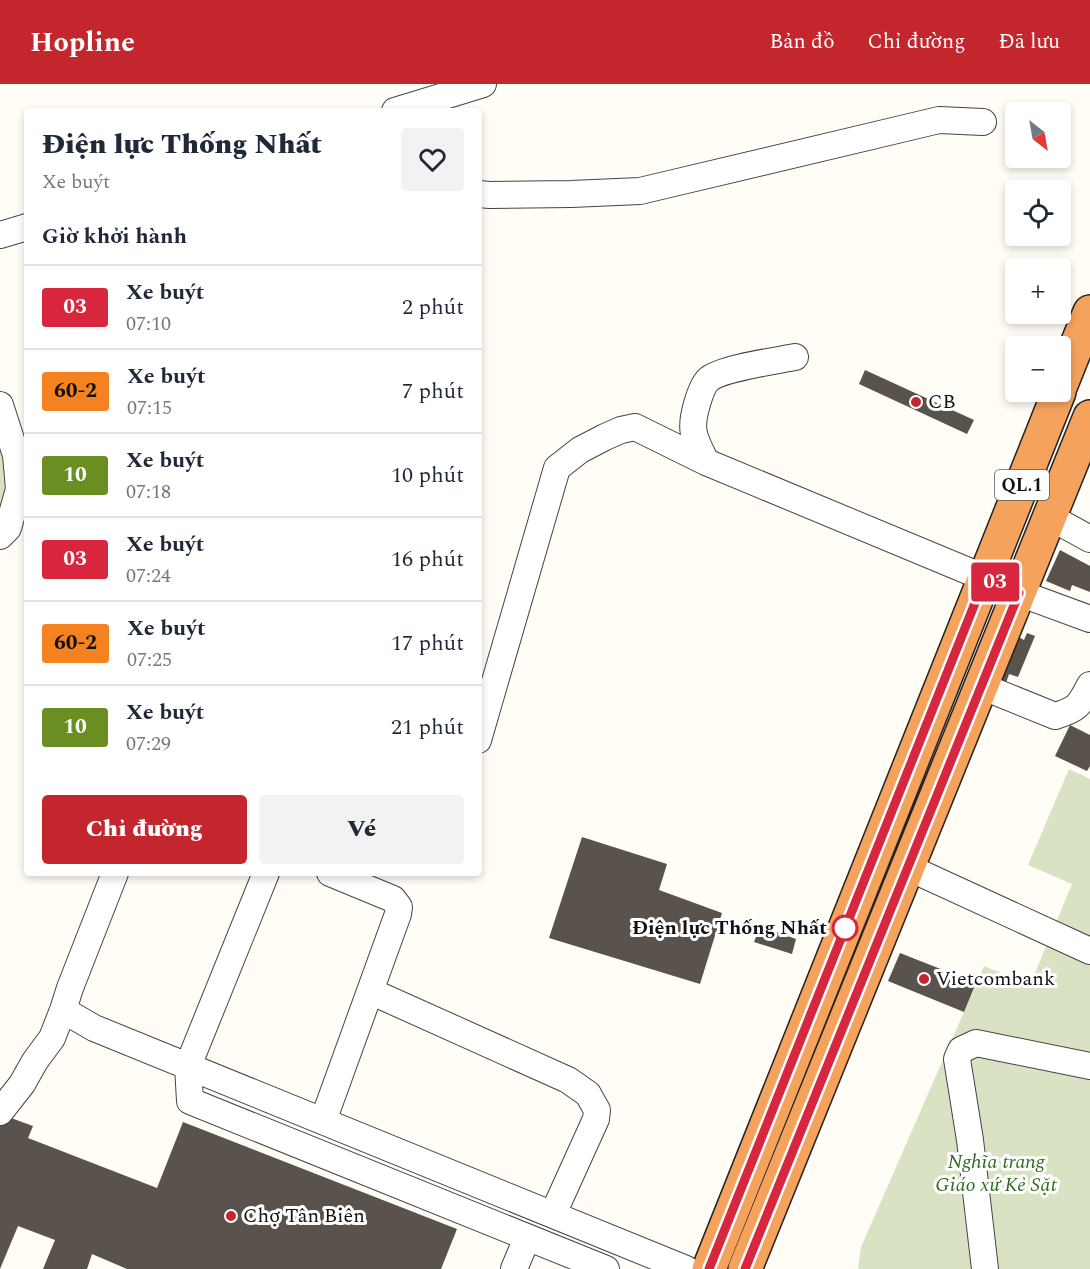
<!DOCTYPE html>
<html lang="vi">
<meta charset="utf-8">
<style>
body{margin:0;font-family:Spectral,serif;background:#f2f2f3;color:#1f2937;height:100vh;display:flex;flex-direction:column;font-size:22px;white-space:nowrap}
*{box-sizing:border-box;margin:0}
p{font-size:20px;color:#747a83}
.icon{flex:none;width:33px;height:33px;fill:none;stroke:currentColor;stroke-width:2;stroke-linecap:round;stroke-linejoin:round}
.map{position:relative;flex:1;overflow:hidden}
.details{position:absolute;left:24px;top:24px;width:458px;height:768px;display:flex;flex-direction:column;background:#fff;border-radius:6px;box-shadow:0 3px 9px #0003}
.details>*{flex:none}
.badge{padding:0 12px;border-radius:4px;font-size:21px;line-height:39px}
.needle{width:39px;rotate:149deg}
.buttons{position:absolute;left:1005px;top:18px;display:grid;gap:12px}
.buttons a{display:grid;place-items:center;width:66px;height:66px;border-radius:6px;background:#fff;box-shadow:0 3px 9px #0003;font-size:30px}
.map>.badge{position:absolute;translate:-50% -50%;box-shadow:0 0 0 3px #fff}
h2{padding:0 18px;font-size:22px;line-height:54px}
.round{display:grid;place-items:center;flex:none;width:63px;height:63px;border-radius:6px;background:#f2f2f3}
.headline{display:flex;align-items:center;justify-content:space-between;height:102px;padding:0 18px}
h1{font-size:28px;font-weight:800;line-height:45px}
.button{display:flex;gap:12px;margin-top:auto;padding:12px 18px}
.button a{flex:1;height:69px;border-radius:6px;background:#c4262e;color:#fff;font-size:24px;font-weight:800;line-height:69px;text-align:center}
.button a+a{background:#f2f2f3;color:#1f2937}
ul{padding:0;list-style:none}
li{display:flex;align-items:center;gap:18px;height:84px;padding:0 18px;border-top:2px solid #e0e1e3}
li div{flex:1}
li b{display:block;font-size:22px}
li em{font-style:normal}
li .badge{min-width:66px;font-weight:700;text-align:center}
header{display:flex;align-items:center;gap:36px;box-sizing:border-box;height:84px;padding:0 30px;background:#c4262e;color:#fff}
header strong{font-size:28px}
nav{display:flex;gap:33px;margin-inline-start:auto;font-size:21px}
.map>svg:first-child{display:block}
.cemetery{fill:#d9e3c4}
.building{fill:#5a524d}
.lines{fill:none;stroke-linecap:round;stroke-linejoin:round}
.minor-casing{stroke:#444;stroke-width:28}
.highway-casing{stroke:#222;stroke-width:36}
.minor{stroke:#fff;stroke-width:26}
.highway{stroke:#f5a25d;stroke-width:33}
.line-casing{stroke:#fff;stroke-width:14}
.line{stroke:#d7263d;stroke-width:9}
.poi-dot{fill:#c4262e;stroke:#fff;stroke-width:2}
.stop-dot{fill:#fff;stroke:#d7263d;stroke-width:3}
.labels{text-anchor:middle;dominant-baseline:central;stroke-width:6;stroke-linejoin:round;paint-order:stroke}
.shield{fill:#fff;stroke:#585858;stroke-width:1.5}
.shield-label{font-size:18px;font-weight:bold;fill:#111}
.poi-label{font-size:20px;fill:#111;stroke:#fff;text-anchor:start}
.stop-label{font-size:20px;font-weight:bold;fill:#111;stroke:#fff;text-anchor:end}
.park-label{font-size:20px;font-style:italic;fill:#2f6b1f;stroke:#fff}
</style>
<header>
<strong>Hopline</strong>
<nav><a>Bản đồ</a><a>Chỉ đường</a><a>Đã lưu</a></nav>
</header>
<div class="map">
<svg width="1090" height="1185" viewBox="0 0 1090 1185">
<rect width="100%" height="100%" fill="#fffdf5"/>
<path class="cemetery" d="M 0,347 L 11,403 L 0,441 Z
M 1069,685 L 1090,695 L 1090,1185 L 858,1185 L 861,1163 L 984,882 L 1030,901 L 1072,800 L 1028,781 Z"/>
<path class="building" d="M 865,286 L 974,336 L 967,350 L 859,300 Z
M 1060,466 L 1090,482 L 1090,508 L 1072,501 L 1070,507 L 1046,497 Z
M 1027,549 L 1035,552 L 1018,593 L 1009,590 L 1005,602 L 996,599 L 1015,551 L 1024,556 Z
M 1070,641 L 1090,651 L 1090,682 L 1087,687 L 1055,672 Z
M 582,753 L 667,780 L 659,806 L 722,829 L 700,900 L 549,854 Z
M 760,842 L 796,855 L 792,870 L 754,858 Z
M 900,869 L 976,899 L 964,928 L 888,897 Z
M 11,1034 L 33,1042 L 28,1054 L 157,1104 L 183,1038 L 457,1145 L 441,1185 L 127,1185 L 92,1170 L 87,1185 L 43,1185 L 55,1156 L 18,1142 L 0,1185 L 0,1037 Z"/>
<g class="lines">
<g class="minor-casing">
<path id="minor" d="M 395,27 L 483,0
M 478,110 L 490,111 L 571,110 L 640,107 L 939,36 L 983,38
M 0,151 L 27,143
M 0,321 L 16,371 L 19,405 L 8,444 L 0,452
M 706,378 C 694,353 689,347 697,320 C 699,313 703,300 709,295 C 723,284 775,277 795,273
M 1050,433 L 1090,455
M 1019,509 L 1090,535
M 981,602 L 1055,632 C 1078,625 1079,622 1090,601
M 478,656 L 557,384 L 580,366 L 605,353 L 621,346 L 635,343 L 706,378 L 985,494
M 907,783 L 1090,867
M 266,789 L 188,982 L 190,1017 L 606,1185
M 370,907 L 568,996 L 588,1010 L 593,1019 L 597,1026 L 596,1035 L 553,1130
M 63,926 L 94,944 L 686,1185
M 0,1028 L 22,1000 L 35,977 L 52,954 L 63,926 L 70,904 L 115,789
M 323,1037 L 398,830 L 399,823 L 393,815 L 330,789
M 514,1185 L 527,1154
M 985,1185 L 970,1056 L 957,975 L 961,966 L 976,959 L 1090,982"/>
</g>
<g class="highway-casing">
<path id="highway" d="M 1060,303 L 1090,228
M 709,1185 L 1059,308
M 745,1185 L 1090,333"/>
</g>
<use href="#minor" class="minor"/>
<use href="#highway" class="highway"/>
</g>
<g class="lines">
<g class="line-casing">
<path id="line" d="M 709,1185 L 985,494 L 1019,509 L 745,1185"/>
</g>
<use href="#line" class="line"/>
</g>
<g class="poi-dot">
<circle cx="916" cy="318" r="6"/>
<circle cx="924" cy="895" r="6"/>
<circle cx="231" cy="1132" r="6"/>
</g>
<circle class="stop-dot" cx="845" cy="844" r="12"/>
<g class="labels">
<rect class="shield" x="995" y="386" width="54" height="30" rx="4.5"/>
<g class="shield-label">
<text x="1022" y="401">QL.1</text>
</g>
<g class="poi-label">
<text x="928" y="318">CB</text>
<text x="936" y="895">Vietcombank</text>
<text x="243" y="1132">Chợ Tân Biên</text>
</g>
<g class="stop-label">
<text x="827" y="844">Điện lực Thống Nhất</text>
</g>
<g class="park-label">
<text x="996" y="1078">Nghĩa trang<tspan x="996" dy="23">Giáo xứ Kẻ Sặt</tspan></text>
</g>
</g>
</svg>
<div class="buttons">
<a><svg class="needle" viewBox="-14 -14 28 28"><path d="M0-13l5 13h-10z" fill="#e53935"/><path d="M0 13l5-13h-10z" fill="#747a83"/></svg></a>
<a><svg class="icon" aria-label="locate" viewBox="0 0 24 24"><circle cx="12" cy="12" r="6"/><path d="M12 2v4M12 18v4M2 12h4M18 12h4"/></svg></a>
<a>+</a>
<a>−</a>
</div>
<b class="badge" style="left:995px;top:498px;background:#d7263d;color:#fff">03</b>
<section class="details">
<div class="headline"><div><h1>Điện lực Thống Nhất</h1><p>Xe buýt</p></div><a class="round"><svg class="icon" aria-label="heart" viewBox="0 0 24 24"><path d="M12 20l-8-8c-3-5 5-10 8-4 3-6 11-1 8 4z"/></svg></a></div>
<h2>Giờ khởi hành</h2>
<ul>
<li><span class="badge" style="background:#d7263d;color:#fff">03</span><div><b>Xe buýt</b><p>07:10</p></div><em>2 phút</em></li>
<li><span class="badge" style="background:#f58220;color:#111">60-2</span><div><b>Xe buýt</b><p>07:15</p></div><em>7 phút</em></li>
<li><span class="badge" style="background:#6b8e23;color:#fff">10</span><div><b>Xe buýt</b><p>07:18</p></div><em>10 phút</em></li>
<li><span class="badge" style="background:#d7263d;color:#fff">03</span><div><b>Xe buýt</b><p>07:24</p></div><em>16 phút</em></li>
<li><span class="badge" style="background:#f58220;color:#111">60-2</span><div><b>Xe buýt</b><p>07:25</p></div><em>17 phút</em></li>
<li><span class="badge" style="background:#6b8e23;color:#fff">10</span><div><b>Xe buýt</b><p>07:29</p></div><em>21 phút</em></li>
</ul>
<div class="button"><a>Chỉ đường</a><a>Vé</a></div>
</section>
</div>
